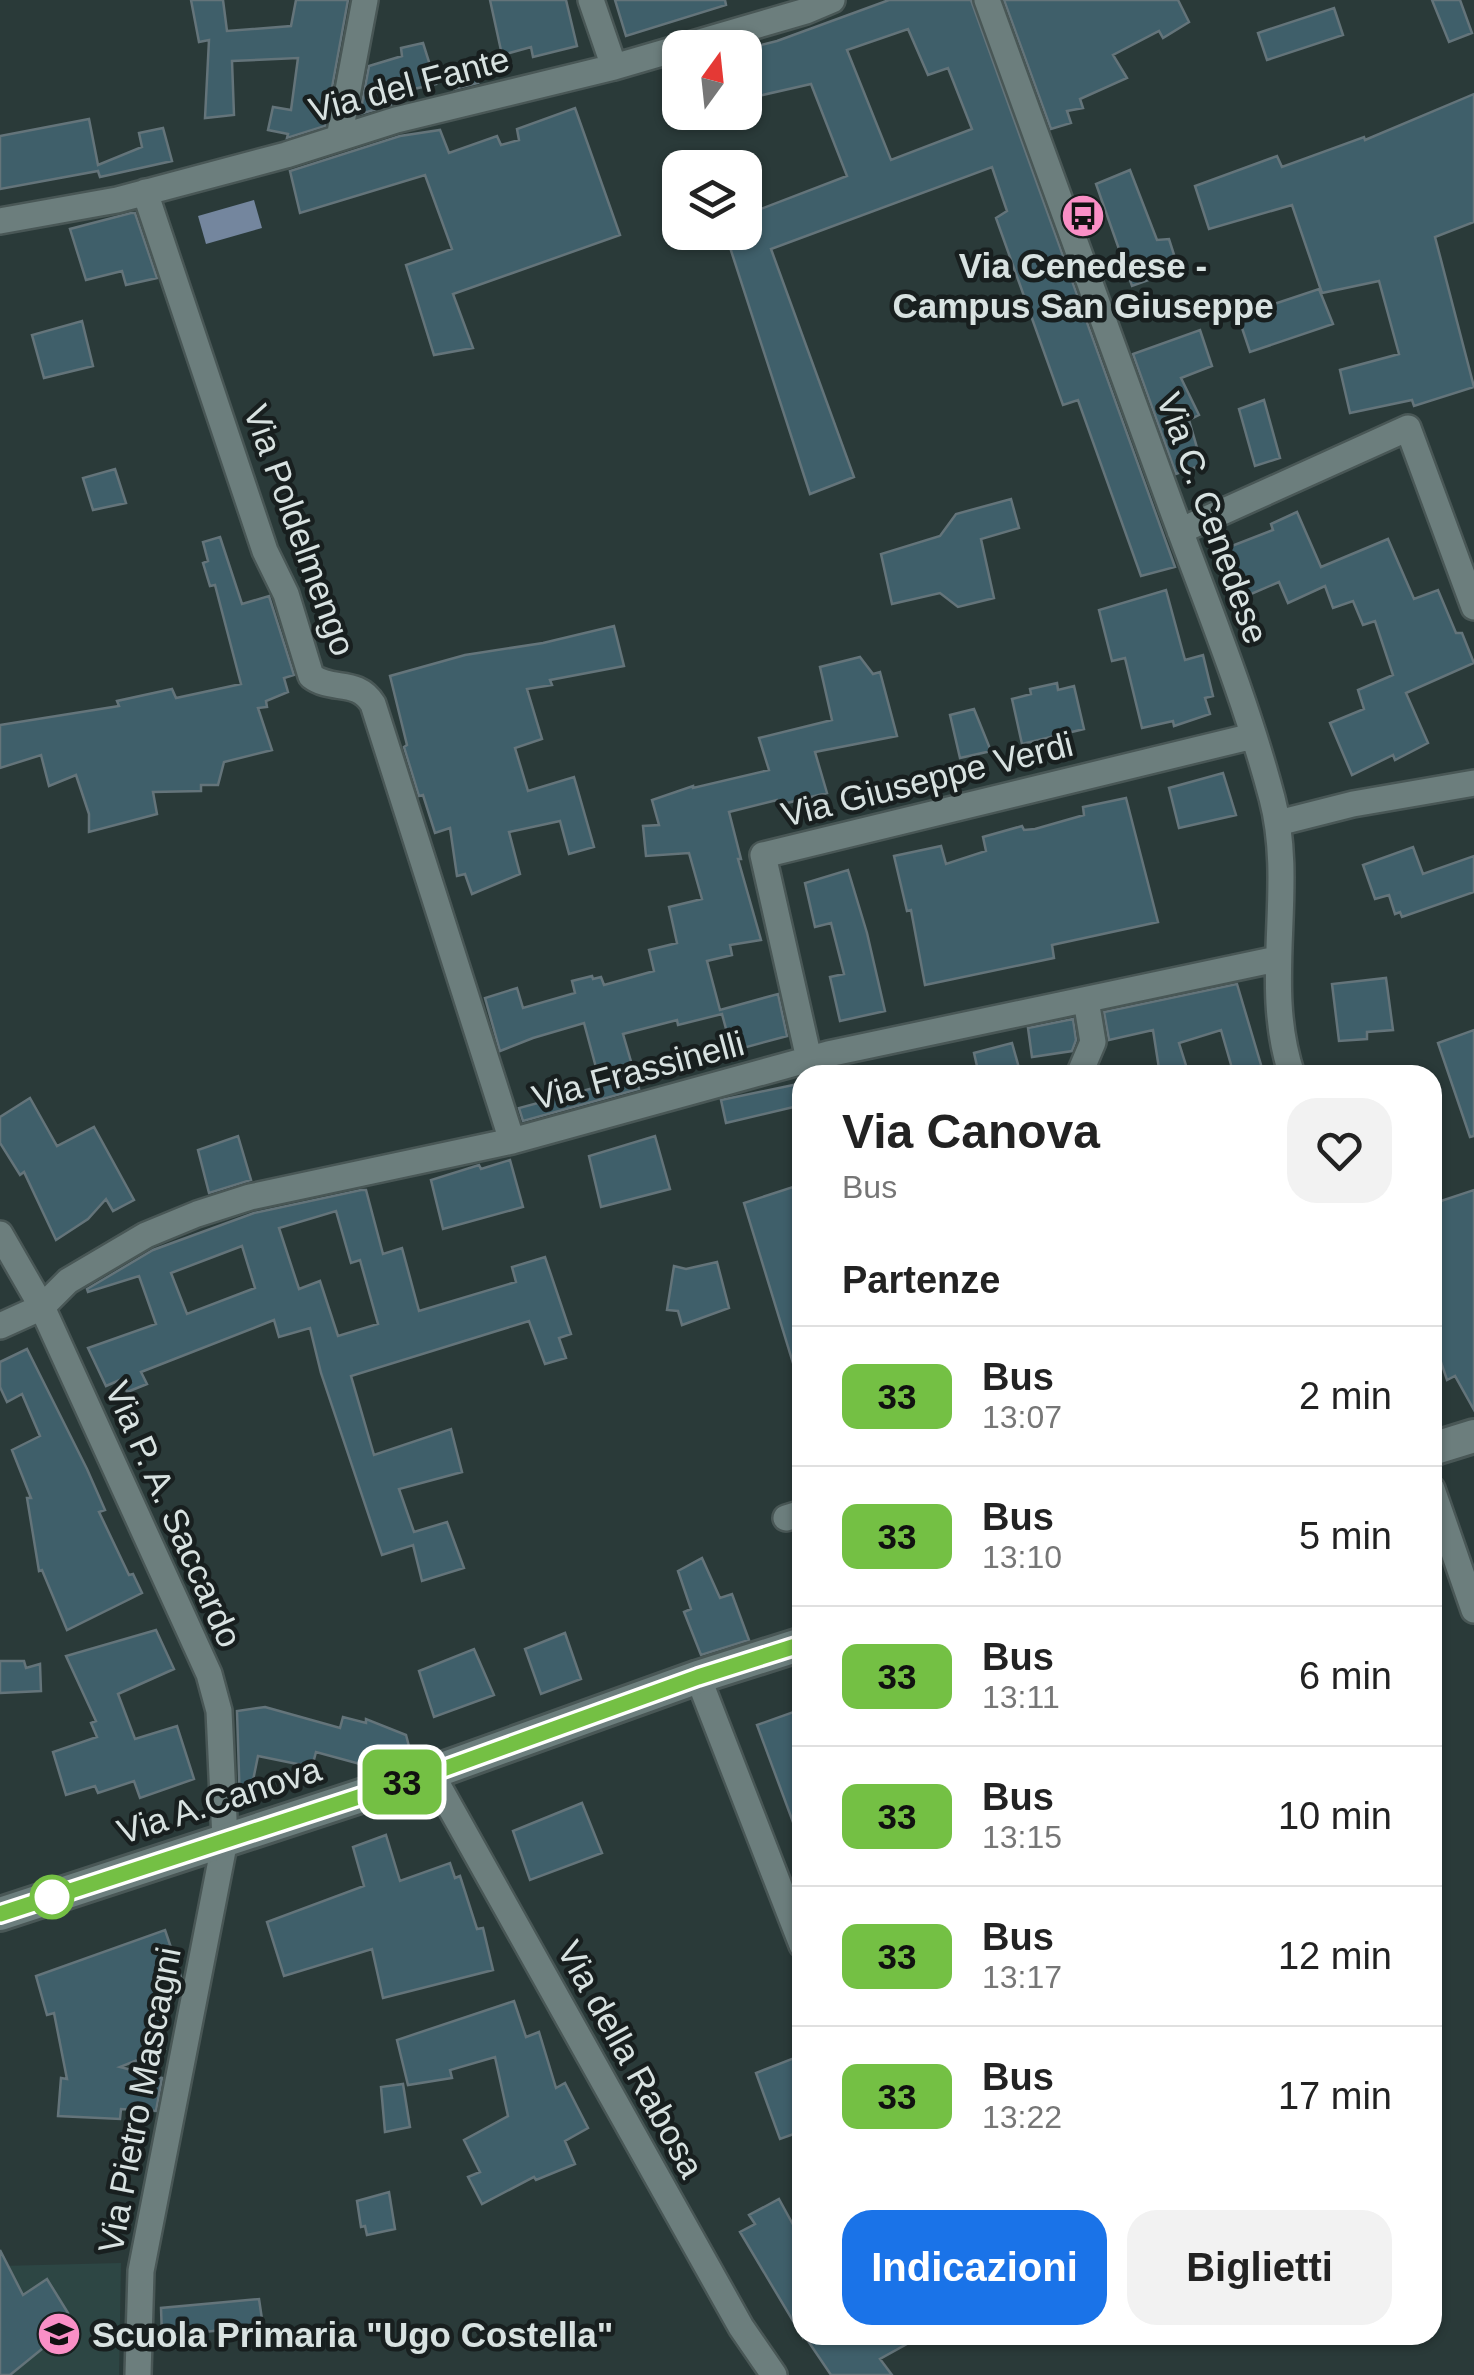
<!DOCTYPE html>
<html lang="it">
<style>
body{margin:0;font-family:Helvetica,sans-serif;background:#f2f2f2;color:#222;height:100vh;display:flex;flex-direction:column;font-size:38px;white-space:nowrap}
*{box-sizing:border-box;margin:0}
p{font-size:32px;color:#767676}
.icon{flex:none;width:55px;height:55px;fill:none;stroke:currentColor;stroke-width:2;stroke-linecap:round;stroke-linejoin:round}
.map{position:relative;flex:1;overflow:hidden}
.side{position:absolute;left:792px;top:1065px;width:650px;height:1280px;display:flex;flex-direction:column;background:#fff;border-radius:30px;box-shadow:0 2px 8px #0004}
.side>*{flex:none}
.badge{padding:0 20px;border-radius:15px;font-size:35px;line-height:65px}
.needle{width:65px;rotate:15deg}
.tools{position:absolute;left:662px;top:30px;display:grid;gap:20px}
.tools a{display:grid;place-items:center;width:100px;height:100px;border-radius:20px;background:#fff;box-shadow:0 2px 8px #0004;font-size:50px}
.map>.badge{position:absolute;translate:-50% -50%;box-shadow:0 0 0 5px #fff}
h2{padding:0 50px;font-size:38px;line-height:90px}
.round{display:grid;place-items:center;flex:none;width:105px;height:105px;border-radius:30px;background:#f2f2f2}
.overview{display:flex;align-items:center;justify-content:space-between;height:170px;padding:0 50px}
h1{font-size:48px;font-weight:800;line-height:75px}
.cta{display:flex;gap:20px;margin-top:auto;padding:20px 50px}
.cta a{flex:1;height:115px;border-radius:30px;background:#1a73e8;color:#fff;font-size:40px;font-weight:800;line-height:115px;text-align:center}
.cta a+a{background:#f2f2f2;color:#222}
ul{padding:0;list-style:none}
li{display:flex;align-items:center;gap:30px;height:140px;padding:0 50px;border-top:2px solid #e0e0e0}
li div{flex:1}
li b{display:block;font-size:38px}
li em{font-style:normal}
li .badge{min-width:110px;font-weight:700;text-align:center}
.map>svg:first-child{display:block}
.built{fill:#2d4644}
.water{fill:#74869e}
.building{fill:#3f5f6a;stroke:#64747a;stroke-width:2.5;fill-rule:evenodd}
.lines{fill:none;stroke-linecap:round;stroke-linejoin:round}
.minor-casing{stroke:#495756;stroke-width:30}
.tertiary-casing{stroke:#495756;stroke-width:38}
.minor{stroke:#6c7e7d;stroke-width:25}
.tertiary{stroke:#6c7e7d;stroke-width:32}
.line-casing{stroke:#fff;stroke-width:22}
.line{stroke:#74c044;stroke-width:15}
.stop-dot{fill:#fff;stroke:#74c044;stroke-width:5}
.labels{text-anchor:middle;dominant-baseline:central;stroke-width:9;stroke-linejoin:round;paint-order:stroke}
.street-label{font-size:35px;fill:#d8e2e1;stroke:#181f1f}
.poi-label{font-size:35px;font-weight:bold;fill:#d8e2e1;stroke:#181f1f}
</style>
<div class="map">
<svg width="1474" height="2375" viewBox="0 0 1474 2375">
<rect width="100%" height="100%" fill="#2a3a39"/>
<path class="built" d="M 121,2263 L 119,2375 L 0,2375 L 0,2266 Z"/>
<path class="water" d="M 254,200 L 262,228 L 206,244 L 198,216 Z"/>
<path class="building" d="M 191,0 L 223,0 L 227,31 L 291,26 L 296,0 L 348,0 L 325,126 L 287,138 L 288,134 L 268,130 L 273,107 L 291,110 L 298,58 L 232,61 L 234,115 L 205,118 L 209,40 L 199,42 Z
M 490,0 L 566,0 L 577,46 L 533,57 L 531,47 L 502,55 Z
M 615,0 L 725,0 L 726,5 L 626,36 Z
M 889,0 L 971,0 L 1175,567 L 1141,576 L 1078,400 L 1063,405 L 996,218 L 1007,211 L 992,167 L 771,249 L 854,477 L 810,494 L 725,232 L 745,232 L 745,215 L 847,176 L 811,84 L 745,99 L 745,49 L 777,41 ZM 908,29 L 928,75 L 948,68 L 972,129 L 891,160 L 847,50 Z
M 1004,0 L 1178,0 L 1189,22 L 1163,38 L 1159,31 L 1113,55 L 1127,78 L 1080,99 L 1083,108 L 1067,111 L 1071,123 L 1051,129 Z
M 1432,0 L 1460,0 L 1472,33 L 1449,42 Z
M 1334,8 L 1343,35 L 1267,60 L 1258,33 Z
M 423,43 L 436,84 L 387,95 L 391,105 L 360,114 L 369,66 L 402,56 L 401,48 Z
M 470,62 L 478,83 L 454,89 L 448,68 Z
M 1474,94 L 1474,222 L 1435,237 L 1474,387 L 1414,406 L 1412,400 L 1350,413 L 1340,370 L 1399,354 L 1379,281 L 1322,293 L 1292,205 L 1209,229 L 1195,186 L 1277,156 L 1282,167 L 1364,137 L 1365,140 Z
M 575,108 L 620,235 L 453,294 L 473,348 L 434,355 L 406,265 L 452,249 L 425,175 L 300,213 L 290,171 L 400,136 L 440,130 L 449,153 L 497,136 L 501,145 L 519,140 L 517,129 Z
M 89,119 L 98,165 L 142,147 L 139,133 L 163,128 L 172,161 L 100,177 L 98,171 L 0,189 L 0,136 Z
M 1130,170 L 1157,240 L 1169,239 L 1176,261 L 1176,270 L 1132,286 L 1096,184 Z
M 131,213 L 135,213 L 157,278 L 126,285 L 122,271 L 86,280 L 70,229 Z
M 1319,289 L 1333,324 L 1250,352 L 1238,316 Z
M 82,321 L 93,366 L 44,378 L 32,335 Z
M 1200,330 L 1212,366 L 1181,378 L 1199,415 L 1189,420 L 1202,465 L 1176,474 L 1133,354 Z
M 1264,400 L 1280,458 L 1255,466 L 1239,409 Z
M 115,469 L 126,503 L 93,510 L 83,478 Z
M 1011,499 L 1019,528 L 981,539 L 994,598 L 958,607 L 940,593 L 892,604 L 881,554 L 940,536 L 956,514 Z
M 1297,512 L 1321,567 L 1388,539 L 1414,599 L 1438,590 L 1456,633 L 1462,633 L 1474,663 L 1406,693 L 1428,743 L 1395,760 L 1393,755 L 1352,775 L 1330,723 L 1364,709 L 1358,690 L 1393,675 L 1375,621 L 1363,625 L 1353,601 L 1333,608 L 1325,586 L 1288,603 L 1279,582 L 1244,597 L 1224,549 L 1273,530 L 1271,524 Z
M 220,537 L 242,604 L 269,596 L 294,675 L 284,678 L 288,692 L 266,701 L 267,707 L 258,708 L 272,750 L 224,762 L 218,785 L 201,785 L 201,791 L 153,792 L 157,814 L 89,832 L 89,814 L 76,775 L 49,786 L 41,755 L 0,768 L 0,725 L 119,706 L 117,701 L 172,689 L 176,698 L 241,684 L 215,585 L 210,586 L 203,563 L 208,561 L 203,542 Z
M 1166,590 L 1185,660 L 1203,655 L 1213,696 L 1205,698 L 1210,714 L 1174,726 L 1173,721 L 1142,728 L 1125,658 L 1112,661 L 1099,610 Z
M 614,626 L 624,666 L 550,680 L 552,685 L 527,689 L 542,739 L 515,748 L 528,791 L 574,777 L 594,847 L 569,854 L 560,821 L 509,832 L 520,874 L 472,894 L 465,874 L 457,876 L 450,828 L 435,833 L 423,795 L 419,796 L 404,747 L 407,745 L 390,676 L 465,655 L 543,643 Z
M 860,657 L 873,674 L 880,672 L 897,736 L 815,752 L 827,793 L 779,805 L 777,800 L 729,812 L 741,859 L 738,859 L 761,940 L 730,945 L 732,955 L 707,961 L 720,1010 L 778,994 L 787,1036 L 732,1051 L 722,1014 L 678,1025 L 677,1020 L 623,1034 L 639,1089 L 523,1121 L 519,1108 L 601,1086 L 584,1023 L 533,1038 L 500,1051 L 485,998 L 517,988 L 523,1008 L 575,993 L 572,981 L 592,976 L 593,979 L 601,977 L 604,985 L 654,971 L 649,950 L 677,943 L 669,907 L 702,899 L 689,853 L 646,856 L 643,826 L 659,825 L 652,800 L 693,786 L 693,788 L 769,770 L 759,738 L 832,720 L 820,667 Z
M 1057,683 L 1058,690 L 1074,686 L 1084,729 L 1022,744 L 1012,699 L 1031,694 L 1030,689 Z
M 974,709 L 991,751 L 960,758 L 950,715 Z
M 1223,773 L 1236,815 L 1179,828 L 1169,788 Z
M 1126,798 L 1158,922 L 1052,945 L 1054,958 L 925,985 L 911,910 L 907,911 L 894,856 L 941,846 L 946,864 L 986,851 L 983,837 L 1022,826 L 1024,830 L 1035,829 L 1084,815 L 1083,807 Z
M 1413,847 L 1423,874 L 1474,856 L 1474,892 L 1402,917 L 1400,912 L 1395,914 L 1389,895 L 1375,899 L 1363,865 Z
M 848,870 L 867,933 L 885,1011 L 840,1021 L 830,977 L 844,974 L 831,923 L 815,927 L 805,883 Z
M 1386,978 L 1393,1030 L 1367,1032 L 1367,1039 L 1339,1041 L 1332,984 Z
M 1237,984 L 1264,1075 L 1234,1075 L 1221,1030 L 1179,1043 L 1189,1075 L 1160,1075 L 1153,1030 L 1109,1040 L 1104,1012 Z
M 1073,1019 L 1076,1040 L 1072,1051 L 1032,1057 L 1028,1028 Z
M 1474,1030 L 1474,1136 L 1470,1137 L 1438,1043 Z
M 1012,1043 L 1021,1075 L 979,1075 L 974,1053 Z
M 798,1084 L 802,1105 L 726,1123 L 721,1100 Z
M 30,1098 L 57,1146 L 94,1127 L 134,1200 L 113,1211 L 106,1199 L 88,1219 L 56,1240 L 24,1172 L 20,1175 L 0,1143 L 0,1117 Z
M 238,1136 L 251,1180 L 209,1193 L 198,1150 Z
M 655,1136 L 670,1189 L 601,1207 L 589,1156 Z
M 510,1160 L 523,1207 L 443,1229 L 431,1180 L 479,1165 L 481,1169 Z
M 796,1186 L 802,1205 L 802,1375 L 797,1376 L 744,1203 Z
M 361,1190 L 366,1190 L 383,1254 L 402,1248 L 419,1311 L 516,1282 L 512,1267 L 545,1257 L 571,1334 L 559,1338 L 566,1358 L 545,1364 L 529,1321 L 351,1376 L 374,1455 L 451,1429 L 462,1472 L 399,1489 L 414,1532 L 447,1522 L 464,1568 L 422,1581 L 413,1545 L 382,1555 L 321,1373 L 310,1328 L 279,1337 L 274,1320 L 141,1372 L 147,1384 L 127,1392 L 122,1379 L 106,1386 L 88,1348 L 156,1324 L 139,1276 L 88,1292 L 87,1289 L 153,1250 L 254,1213 ZM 336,1211 L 351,1263 L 360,1260 L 378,1324 L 338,1336 L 320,1281 L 299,1289 L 279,1228 ZM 242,1246 L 255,1288 L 187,1314 L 171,1273 Z
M 1474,1190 L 1474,1410 L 1455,1376 L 1447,1380 L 1441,1362 L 1432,1365 L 1432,1204 Z
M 717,1262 L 729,1308 L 682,1325 L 678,1311 L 667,1310 L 674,1266 L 686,1269 Z
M 27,1349 L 87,1469 L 105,1510 L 99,1512 L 129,1575 L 133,1574 L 142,1593 L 67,1630 L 42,1570 L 39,1571 L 27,1498 L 31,1498 L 12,1450 L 40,1436 L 22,1394 L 7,1402 L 0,1387 L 0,1362 Z
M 702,1558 L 720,1598 L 732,1594 L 749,1640 L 701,1655 L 684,1612 L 691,1609 L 678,1571 Z
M 156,1630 L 174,1669 L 118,1694 L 135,1739 L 177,1726 L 194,1779 L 140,1798 L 134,1781 L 98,1793 L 95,1786 L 66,1795 L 53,1752 L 97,1737 L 91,1723 L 96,1721 L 66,1656 Z
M 565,1633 L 581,1679 L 541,1694 L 525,1649 Z
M 474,1649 L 494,1695 L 434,1717 L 419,1671 Z
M 0,1661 L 24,1661 L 26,1668 L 40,1664 L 41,1691 L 0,1693 Z
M 265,1707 L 340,1728 L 343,1717 L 366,1723 L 366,1719 L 406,1735 L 412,1758 L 386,1767 L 360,1764 L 316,1752 L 312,1767 L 258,1756 L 248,1805 L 240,1805 L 237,1711 Z
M 802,1709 L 802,1840 L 800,1841 L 757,1725 Z
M 582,1803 L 602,1853 L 530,1880 L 513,1831 Z
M 386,1835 L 400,1881 L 450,1863 L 455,1878 L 460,1876 L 477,1929 L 483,1928 L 493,1970 L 383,1998 L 372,1949 L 284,1976 L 267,1922 L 364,1886 L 353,1847 Z
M 165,1930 L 181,1977 L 154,1986 L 167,2027 L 158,2030 L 165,2049 L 120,2067 L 162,2078 L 156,2111 L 121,2109 L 120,2119 L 58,2116 L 61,2078 L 67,2079 L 54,2013 L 47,2015 L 36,1976 Z
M 514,2001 L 526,2037 L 539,2032 L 556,2088 L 565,2083 L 588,2128 L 565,2141 L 575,2164 L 536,2180 L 534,2177 L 482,2204 L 468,2177 L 480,2172 L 464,2140 L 508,2116 L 495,2057 L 450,2070 L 452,2078 L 408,2085 L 397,2040 Z
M 802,2055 L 802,2131 L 780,2139 L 756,2073 Z
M 403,2084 L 410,2127 L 385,2132 L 381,2087 Z
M 389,2192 L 395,2229 L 367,2235 L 365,2226 L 361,2227 L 357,2201 Z
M 779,2199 L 802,2241 L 802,2336 L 740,2232 L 755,2224 L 749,2215 Z
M 0,2250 L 23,2295 L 47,2279 L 68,2313 L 46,2328 L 53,2340 L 10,2375 L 0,2375 Z
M 259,2299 L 263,2326 L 162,2336 L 161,2308 Z
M 804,2335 L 923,2335 L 880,2359 L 892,2375 L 831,2375 Z"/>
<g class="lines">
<g class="minor-casing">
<path id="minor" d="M 591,0 L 614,67
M 987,0 C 1047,166 1107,332 1168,498 C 1204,597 1245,696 1272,798 C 1296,889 1261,984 1292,1075
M 339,138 L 365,0
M 145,192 L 265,551 L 286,594 L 311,676 C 332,692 357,678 373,704 L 512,1141
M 0,221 L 117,200 L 286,155 L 396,120 L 614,67 L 806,11 L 832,0
M 1180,531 L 1408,428 L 1474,607
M 1278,823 L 1353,804 L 1474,783
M 809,1059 L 763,855 L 1253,736
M 1079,1075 L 1093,1042 L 1086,1000
M 0,1234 L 42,1307 L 209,1674 L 219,1711 L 225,1840 L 141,2271 L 138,2375
M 0,1326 L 42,1307 L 68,1281 L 146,1235 L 197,1214 L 250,1197 L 512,1141 L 828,1054 L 1277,959
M 1432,1489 L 1474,1610
M 786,1518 L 802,1513
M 698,1677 L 802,1945
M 431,1773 L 741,2327 L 774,2375"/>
</g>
<g class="tertiary-casing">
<path id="tertiary" d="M 1432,1449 L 1474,1436
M 0,1914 L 431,1773 L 698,1677 L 802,1644"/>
</g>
<use href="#minor" class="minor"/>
<use href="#tertiary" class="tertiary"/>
</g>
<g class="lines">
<g class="line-casing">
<path id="line" d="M 0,1914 L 432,1773 L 698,1677 L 802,1644"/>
</g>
<use href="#line" class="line"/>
</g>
<defs>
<g id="bus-disc" transform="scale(2.25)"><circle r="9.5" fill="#fa8fc6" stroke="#181f1f"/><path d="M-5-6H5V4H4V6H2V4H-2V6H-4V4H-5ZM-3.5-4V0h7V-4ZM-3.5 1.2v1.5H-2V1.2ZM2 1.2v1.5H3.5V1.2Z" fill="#111"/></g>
<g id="school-disc" transform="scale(2.25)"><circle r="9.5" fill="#fa8fc6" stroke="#181f1f"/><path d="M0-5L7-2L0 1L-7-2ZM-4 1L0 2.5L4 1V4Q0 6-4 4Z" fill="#111"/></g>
</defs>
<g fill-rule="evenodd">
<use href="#bus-disc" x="1083" y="216"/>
<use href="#school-disc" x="59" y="2334"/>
</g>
<circle class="stop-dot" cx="52" cy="1897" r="20"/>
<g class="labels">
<g class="street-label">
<text transform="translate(409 84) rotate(-15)">Via del Fante</text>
<text transform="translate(1213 518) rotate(70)">Via C. Cenedese</text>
<text transform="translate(300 530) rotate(70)">Via Poldelmengo</text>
<text transform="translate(927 779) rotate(-14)">Via Giuseppe Verdi</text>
<text transform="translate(638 1070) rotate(-15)">Via Frassinelli</text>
<text transform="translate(174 1514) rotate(66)">Via P. A. Saccardo</text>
<text transform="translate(219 1800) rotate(-18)">Via A.Canova</text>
<text transform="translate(631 2059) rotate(61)">Via della Rabosa</text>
<text transform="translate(139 2100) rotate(-79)">Via Pietro Mascagni</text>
</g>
<g class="poi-label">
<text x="1083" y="265">Via Cenedese -<tspan x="1083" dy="40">Campus San Giuseppe</tspan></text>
<text x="92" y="2334" text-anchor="start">Scuola Primaria "Ugo Costella"</text>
</g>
</g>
</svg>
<div class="tools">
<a><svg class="needle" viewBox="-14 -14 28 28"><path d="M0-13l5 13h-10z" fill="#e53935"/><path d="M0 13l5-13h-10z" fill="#767676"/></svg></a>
<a><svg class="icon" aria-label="layers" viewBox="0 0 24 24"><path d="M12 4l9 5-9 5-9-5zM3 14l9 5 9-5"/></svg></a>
</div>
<b class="badge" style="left:402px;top:1782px;background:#74c044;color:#111">33</b>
<section class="side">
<div class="overview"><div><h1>Via Canova</h1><p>Bus</p></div><a class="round"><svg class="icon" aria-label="heart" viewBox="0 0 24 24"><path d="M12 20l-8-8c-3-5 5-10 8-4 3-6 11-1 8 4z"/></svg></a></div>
<h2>Partenze</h2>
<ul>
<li><span class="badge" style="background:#74c044;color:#111">33</span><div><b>Bus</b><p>13:07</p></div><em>2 min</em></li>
<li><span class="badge" style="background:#74c044;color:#111">33</span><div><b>Bus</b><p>13:10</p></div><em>5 min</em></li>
<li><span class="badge" style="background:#74c044;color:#111">33</span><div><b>Bus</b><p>13:11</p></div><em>6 min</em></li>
<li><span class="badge" style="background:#74c044;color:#111">33</span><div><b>Bus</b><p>13:15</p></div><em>10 min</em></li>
<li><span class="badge" style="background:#74c044;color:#111">33</span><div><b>Bus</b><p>13:17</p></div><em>12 min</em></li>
<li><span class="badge" style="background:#74c044;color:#111">33</span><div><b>Bus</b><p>13:22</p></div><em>17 min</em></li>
</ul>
<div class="cta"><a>Indicazioni</a><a>Biglietti</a></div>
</section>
</div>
